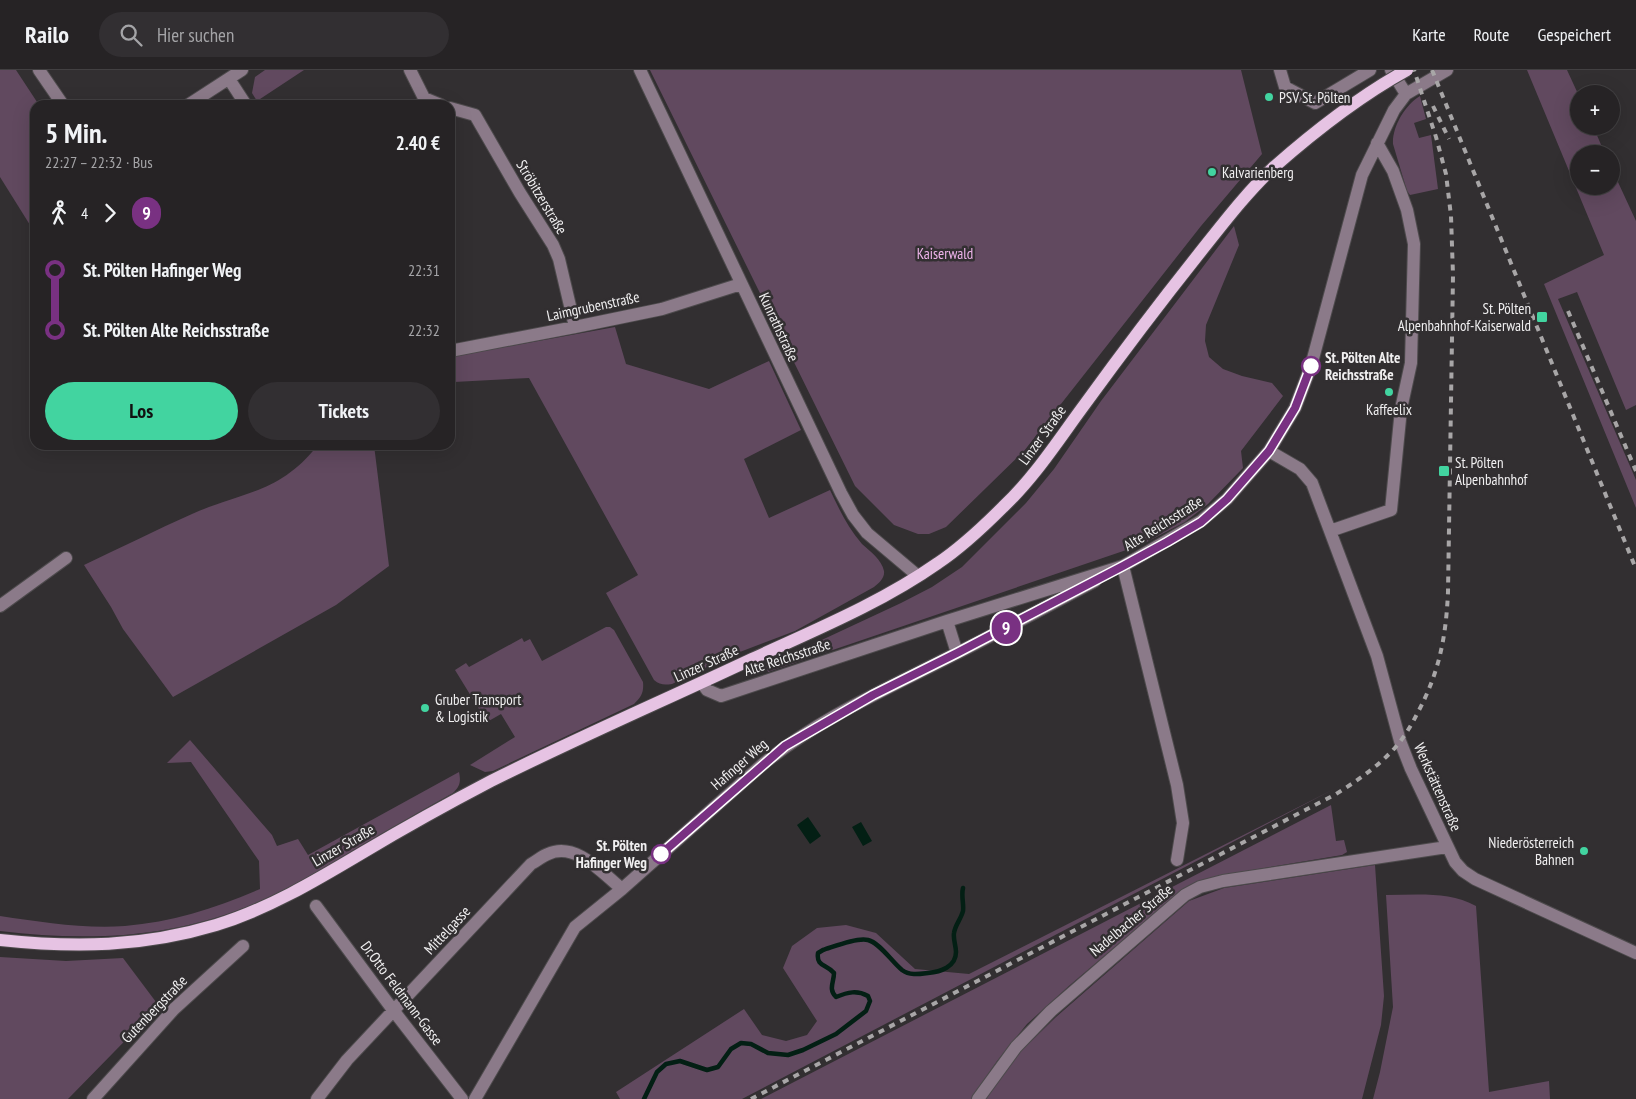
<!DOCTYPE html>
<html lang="de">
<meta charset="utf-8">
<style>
body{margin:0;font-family:"PT Sans Narrow",sans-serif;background:#322f32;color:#f1f3f6;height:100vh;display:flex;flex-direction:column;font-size:19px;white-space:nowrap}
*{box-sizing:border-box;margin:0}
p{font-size:16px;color:#a4a4a7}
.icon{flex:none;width:28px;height:28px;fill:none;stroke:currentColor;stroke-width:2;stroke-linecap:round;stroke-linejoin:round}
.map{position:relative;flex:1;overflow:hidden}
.side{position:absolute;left:30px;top:30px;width:425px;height:350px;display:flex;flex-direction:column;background:#262325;border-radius:15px;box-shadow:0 5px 20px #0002,0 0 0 1px #424042}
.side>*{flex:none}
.badge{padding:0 10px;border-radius:16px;font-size:18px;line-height:32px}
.tools{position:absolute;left:1570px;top:15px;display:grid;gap:10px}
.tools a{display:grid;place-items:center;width:50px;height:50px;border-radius:50%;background:#262325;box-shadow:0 5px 20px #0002,0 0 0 1px #424042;font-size:25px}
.map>.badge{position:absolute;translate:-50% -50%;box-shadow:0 0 0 2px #fff}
.legs{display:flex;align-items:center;gap:8px;height:55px;padding:0 15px;font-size:16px}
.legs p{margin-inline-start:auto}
.headline{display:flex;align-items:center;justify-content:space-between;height:85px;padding:0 15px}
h1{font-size:28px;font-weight:600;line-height:38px}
.action{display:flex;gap:10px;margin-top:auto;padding:10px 15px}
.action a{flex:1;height:58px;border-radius:30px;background:#42d4a0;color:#111;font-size:20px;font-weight:600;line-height:58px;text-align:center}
.action a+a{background:#322f32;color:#f1f3f6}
ul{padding:0 15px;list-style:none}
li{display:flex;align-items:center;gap:18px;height:60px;font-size:19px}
li i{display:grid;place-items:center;width:8px;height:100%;margin:0 6px;background:currentColor}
li i::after{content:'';width:12px;height:12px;margin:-6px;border:4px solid;border-radius:50%;background:#262325}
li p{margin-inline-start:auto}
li:first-child i{background:linear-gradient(#0000 50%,currentColor 0)}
li:last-child i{background:linear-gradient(currentColor 50%,#0000 0)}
header{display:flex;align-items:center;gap:30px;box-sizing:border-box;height:70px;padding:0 25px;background:#262325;border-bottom:1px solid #424042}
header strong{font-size:24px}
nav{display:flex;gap:28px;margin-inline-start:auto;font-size:18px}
.search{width:350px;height:45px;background:#322f32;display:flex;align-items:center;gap:12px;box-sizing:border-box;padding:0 18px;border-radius:28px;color:#a4a4a7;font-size:19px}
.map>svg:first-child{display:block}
.green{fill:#61495f}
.water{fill:#031f14}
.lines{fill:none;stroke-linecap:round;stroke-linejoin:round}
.stream{stroke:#031f14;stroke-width:4.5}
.minor-casing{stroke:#4d4a4c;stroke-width:14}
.major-casing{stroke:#4d4a4c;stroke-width:14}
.minor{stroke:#8b7a89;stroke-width:12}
.major{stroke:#e6c3e3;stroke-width:12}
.rail{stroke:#a8a6a7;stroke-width:4;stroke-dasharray:6 6;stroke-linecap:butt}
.major-bridge-casing{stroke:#4d4a4c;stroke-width:14;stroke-linecap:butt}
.major-bridge{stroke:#e6c3e3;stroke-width:12}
.line-1-casing{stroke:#fff;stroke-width:11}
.line-1{stroke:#793182;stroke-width:8}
.poi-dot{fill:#42d4a0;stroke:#322f31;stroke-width:2}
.stop-1-dot{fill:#fff;stroke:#793182;stroke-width:2.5}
.labels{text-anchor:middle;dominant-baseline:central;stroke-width:5;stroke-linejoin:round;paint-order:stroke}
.poi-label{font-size:15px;fill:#f0eff0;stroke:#322f31;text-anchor:start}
.street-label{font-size:15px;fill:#f0eff0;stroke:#322f31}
.park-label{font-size:15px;fill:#eeb3ea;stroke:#322f31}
.stop-label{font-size:15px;font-weight:bold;fill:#f0eff0;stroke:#322f31;text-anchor:start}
</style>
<header>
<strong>Railo</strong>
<div class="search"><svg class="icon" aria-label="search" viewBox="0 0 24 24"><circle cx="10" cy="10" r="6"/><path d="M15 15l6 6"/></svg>Hier suchen</div>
<nav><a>Karte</a><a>Route</a><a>Gespeichert</a></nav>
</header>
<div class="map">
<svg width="1636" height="1029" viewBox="0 0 1636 1029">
<rect width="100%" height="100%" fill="#322f31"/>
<path class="green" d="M 0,0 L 16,0 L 39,35 L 35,35 L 35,163 L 0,107 Z
M 265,0 L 304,0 L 257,31 L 252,23 L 255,7 Z
M 650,0 L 1241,0 L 1262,84 L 1201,156 L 1024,381 L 946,457 L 929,464 L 918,464 L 894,455 L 855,416 Z
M 1527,0 L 1567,0 L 1579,26 L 1579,56 L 1593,56 L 1605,84 L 1579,84 L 1579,116 L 1611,116 L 1611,97 L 1636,151 L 1636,335 L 1626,340 L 1577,222 L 1558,229 L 1636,410 L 1636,438 L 1544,214 L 1604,185 Z
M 1420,26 L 1426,49 L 1414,53 L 1419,68 L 1431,65 L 1438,119 L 1410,125 L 1407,121 L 1393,74 C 1392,57 1405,35 1420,26 Z
M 1234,156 L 1239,175 L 1206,255 L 1205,271 L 1209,287 L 1223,299 L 1242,306 L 1272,313 L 1283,326 L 1241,381 L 1243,398 L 1208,434 L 1185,452 L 1141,475 L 768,602 L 766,596 L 901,533 L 932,517 L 962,497 L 1026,433 L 1054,399 L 1101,331 Z
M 615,257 L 626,294 L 709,319 L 769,291 L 801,360 L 744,389 L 769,448 L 830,420 C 839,439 848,458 862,474 C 870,481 882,490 884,501 C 885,508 879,513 874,517 L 795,561 L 732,585 L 672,614 C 664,615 660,615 654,610 L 606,523 L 638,505 L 529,308 L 454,312 L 450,314 L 450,287 Z
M 318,375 L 374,375 L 389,496 L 336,535 L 173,627 L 123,559 L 111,537 L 84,495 C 120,478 156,460 192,444 C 244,421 279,424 318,375 Z
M 606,557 L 610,557 L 614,560 L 643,612 C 644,623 641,627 634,634 L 493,701 L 485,702 L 470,695 L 515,667 L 501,644 L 487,652 L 455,600 L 466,593 L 469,597 L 522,568 L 524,572 L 530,569 L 542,591 Z
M 190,670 L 272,765 L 277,776 L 298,769 L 308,785 L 459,702 C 461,712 460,716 453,723 C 421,741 389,759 357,778 C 326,797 295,816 261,831 C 176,868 91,872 0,861 L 0,846 C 41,852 84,859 125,856 C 172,852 217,838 260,819 L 259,791 L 191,692 L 167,693 Z
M 1334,719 L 742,1029 L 620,1029 L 616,1022 L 744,939 L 762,965 L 786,971 L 807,965 L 817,951 L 783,898 L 792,876 L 817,858 L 846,855 L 876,863 L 915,899 L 969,904 Z
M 1331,735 L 1336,771 L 1344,770 L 1347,782 L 1342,785 L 1222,805 L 1182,820 L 1070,915 L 1027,954 L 997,991 L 971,1029 L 761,1029 Z
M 1375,795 L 1384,926 L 1381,955 L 1362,1029 L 985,1029 L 1021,981 L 1056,947 L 1189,831 L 1224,818 Z
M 1386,825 C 1416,825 1449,821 1476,836 L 1489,1022 L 1549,1011 L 1550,1029 L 1373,1029 L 1380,1002 L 1393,937 Z
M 0,887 L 66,891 L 123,888 L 159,936 L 68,1029 L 0,1029 Z"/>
<path class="water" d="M 808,747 L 821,766 L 810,774 L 797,755 Z
M 861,752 L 872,771 L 863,776 L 852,757 Z"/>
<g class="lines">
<path class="stream" d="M 644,1029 L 657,1002 L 666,994 L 680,991 L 707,1000 L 718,997 L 731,979 L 741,973 L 751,974 L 768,983 L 788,985 L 803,980 L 836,964 L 866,941 L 870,931 L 868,926 C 857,920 848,922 836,927 C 828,919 834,912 834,903 C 827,894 816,897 818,883 L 823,880 C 833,877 857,867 868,870 C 880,873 892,892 902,900 C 910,906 920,904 928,903 C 940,902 956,897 956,882 C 956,876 953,869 954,863 C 955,855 961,849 963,841 C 964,834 961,826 963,818"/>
<g class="minor-casing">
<path id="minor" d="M 39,0 L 63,35
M 410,0 L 424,28 L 441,35
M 640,0 L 841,423 L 853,445 L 867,463 L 918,506
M 1280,0 L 1285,17 L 1315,33 L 1370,0
M 1391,0 L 1406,24
M 229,9 L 246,35
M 188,35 L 242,0
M 450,38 L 475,45 L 520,123 L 553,175 L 559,189 L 575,257
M 450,281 L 575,257 L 662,239 L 741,214
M 1269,381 L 1300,399 L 1312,413 L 1377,586 L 1400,671 L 1411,699 L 1455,792 L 1463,801 L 1475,809 L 1636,883
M 1330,461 L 1391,440 L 1401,339 L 1411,293 L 1414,174 L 1407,140 L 1393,101 L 1377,73
M 1123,496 L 1177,715 L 1183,753 L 1177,790
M 0,536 L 66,488
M 947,551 L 957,583
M 702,613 L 707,620 L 721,626 L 947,551 L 1123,496 L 1201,451 L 1227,429 L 1269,381 L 1295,338 L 1311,296 L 1362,105 L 1394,40 L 1406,24 L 1447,0
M 316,836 L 393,940 L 462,1029
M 93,1029 L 174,939 L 243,876
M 317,1029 L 347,990 L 531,794 C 537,791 542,786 548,784 C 576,771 603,804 622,819
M 475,1029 L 575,857 L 622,819 L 763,694 C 821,647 891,617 957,583 C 1003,560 1049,535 1095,511
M 978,1029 L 1016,977 L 1051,941 L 1185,825 L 1200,817 L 1223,811 L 1447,777"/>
</g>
<g class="major-casing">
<path id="major" d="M 0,870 C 75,878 143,877 216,855 C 268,839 315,811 362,783 C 404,758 447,734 491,711 C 577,668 665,630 752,589 C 815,560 881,533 938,493 C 962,477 983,457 1003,437 C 1035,407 1059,369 1085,334 C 1122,283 1159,234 1198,185 C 1222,155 1246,123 1274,97"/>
</g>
<use href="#minor" class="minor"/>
<use href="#major" class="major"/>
<path class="rail" d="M 1432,0 L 1636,499
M 1433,36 L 1449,69
M 1568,241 L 1636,401
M 751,1029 L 1336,724 C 1355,712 1373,700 1388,685 C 1400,674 1410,658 1417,644 C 1439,603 1446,568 1448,522 L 1453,205 L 1451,146 L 1446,104 L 1436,67 L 1414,0"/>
<g class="major-bridge-casing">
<path id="major-bridge" d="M 1274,97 C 1316,60 1358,27 1407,0"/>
</g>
<use href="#major-bridge" class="major-bridge"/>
</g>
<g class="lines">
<g class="line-1-casing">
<path id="line-1" d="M 661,784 L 785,676 L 873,625 L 957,583 L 1123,496 L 1167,472 L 1201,452 L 1227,429 L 1269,381 L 1295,338 L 1311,296"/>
</g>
<use href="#line-1" class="line-1"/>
</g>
<g class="poi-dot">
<circle cx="1269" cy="27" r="5"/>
<circle cx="1212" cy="102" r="5"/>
<rect x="1536" y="241" width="12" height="12" rx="2.5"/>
<circle cx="1389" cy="322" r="5"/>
<rect x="1438" y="395" width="12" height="12" rx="2.5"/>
<circle cx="425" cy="638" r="5"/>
<circle cx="1584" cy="781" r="5"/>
</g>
<g class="stop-1-dot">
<circle cx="1311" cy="296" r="9"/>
<circle cx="661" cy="784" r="9"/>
</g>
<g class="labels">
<g class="poi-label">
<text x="1279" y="27">PSV St. Pölten</text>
<text x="1222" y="102">Kalvarienberg</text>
<text x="1531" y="238" text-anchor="end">St. Pölten<tspan x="1531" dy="17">Alpenbahnhof-Kaiserwald</tspan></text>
<text x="1389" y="339" text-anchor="middle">Kaffeelix</text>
<text x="1455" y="392">St. Pölten<tspan x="1455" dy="17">Alpenbahnhof</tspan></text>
<text x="435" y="629">Gruber Transport<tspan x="435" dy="17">&amp; Logistik</tspan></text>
<text x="1574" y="772" text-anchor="end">Niederösterreich<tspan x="1574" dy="17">Bahnen</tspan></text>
</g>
<g class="street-label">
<text transform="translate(542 127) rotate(59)">Ströbitzerstraße</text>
<text transform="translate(593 236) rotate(-12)">Laimgrubenstraße</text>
<text transform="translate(779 257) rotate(65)">Kunrathstraße</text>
<text transform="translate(1042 365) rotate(-54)">Linzer Straße</text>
<text transform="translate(1163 453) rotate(-32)">Alte Reichsstraße</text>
<text transform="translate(787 587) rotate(-18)">Alte Reichsstraße</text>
<text transform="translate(706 593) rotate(-25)">Linzer Straße</text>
<text transform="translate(739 694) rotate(-41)">Hafinger Weg</text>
<text transform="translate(1438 717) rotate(66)">Werkstättenstraße</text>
<text transform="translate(343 775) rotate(-30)">Linzer Straße</text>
<text transform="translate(1131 850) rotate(-40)">Nadelbacher Straße</text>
<text transform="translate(447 860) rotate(-47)">Mittelgasse</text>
<text transform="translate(402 923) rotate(53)">Dr.Otto Feldmann-Gasse</text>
<text transform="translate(154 939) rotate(-46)">Gutenbergstraße</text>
</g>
<g class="park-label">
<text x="945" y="183">Kaiserwald</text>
</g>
<g class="stop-label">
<text x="1325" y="287">St. Pölten Alte<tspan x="1325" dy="17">Reichsstraße</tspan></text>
<text x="647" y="775" text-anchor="end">St. Pölten<tspan x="647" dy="17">Hafinger Weg</tspan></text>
</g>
</g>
</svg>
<div class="tools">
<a>+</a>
<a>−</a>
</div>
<b class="badge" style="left:1006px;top:558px;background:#793182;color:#fff">9</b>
<section class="side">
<div class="headline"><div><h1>5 Min.</h1><p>22:27 – 22:32 · Bus</p></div><b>2.40 €</b></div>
<div class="legs"><svg class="icon" aria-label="walk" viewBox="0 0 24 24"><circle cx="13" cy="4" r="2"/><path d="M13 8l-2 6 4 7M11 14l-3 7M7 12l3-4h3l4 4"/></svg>4<svg class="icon" aria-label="forward" viewBox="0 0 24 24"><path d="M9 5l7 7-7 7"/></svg><b class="badge" style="background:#793182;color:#fff">9</b></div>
<ul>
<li><i style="color:#793182"></i><b>St. Pölten Hafinger Weg</b><p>22:31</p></li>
<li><i style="color:#793182"></i><b>St. Pölten Alte Reichsstraße</b><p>22:32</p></li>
</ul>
<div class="action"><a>Los</a><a>Tickets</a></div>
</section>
</div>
